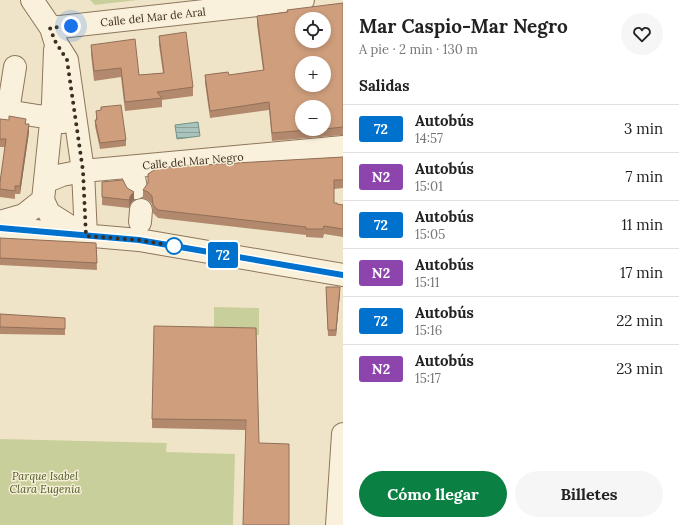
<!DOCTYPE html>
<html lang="es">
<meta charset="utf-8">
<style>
body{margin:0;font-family:Lora,serif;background:#f6f6f6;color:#222;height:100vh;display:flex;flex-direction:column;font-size:15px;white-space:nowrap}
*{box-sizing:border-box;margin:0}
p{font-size:13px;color:#767676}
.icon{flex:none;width:22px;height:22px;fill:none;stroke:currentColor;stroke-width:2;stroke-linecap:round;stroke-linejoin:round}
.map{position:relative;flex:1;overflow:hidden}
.panel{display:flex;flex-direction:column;background:#fff;width:336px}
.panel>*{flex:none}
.badge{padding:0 8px;border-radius:3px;font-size:14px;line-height:26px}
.fabs{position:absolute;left:295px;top:12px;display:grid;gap:8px}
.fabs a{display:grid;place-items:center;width:36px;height:36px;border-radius:50%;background:#fff;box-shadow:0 2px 6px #0003;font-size:20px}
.you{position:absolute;width:20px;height:20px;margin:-10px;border:3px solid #fff;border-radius:50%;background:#1a73e8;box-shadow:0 0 0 6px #1a73e833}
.map>.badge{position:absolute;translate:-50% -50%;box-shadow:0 0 0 2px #fff}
h2{padding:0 16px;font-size:15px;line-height:36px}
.round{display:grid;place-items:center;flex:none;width:42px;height:42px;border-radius:21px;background:#f6f6f6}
.summary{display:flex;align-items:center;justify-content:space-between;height:68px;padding:0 16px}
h1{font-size:19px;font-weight:700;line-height:30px}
.action{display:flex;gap:8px;margin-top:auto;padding:8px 16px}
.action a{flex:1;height:46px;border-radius:24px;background:#0b8043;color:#fff;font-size:16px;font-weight:700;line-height:46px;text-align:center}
.action a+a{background:#f6f6f6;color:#222}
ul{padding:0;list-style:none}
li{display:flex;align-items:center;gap:12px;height:48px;padding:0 16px;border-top:1px solid #e0e0e0}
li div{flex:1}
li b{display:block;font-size:15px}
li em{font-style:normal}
li .badge{min-width:44px;font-weight:700;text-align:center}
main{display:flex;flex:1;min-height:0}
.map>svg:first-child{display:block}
.green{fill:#c9cf9b}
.water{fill:url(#water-rules);stroke:#6f938a}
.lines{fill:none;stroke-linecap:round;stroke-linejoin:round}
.minor-casing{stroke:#8d765c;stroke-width:24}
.minor{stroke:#faf1dc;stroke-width:22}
.wall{fill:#b2896c;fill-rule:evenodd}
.shaded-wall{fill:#916f58}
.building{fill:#cf9f7d;stroke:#916f58;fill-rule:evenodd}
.line-casing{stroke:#fff;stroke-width:9}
.line{stroke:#0072ce;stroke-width:6}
.walk{stroke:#3d2e20;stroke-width:4;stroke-dasharray:0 7.2}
.stop-dot{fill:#fff;stroke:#0072ce;stroke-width:2}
.labels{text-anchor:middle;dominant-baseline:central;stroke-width:3;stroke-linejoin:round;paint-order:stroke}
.street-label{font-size:11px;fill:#3d2e20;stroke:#f7eed8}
.park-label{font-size:11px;font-style:italic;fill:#4d5a26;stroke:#f7eed8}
</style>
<main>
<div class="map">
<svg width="343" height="525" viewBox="0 0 343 525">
<defs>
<pattern id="water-rules" width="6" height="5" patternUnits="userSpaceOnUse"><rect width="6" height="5" fill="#a9c4bc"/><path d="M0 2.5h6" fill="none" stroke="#8ba098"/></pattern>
</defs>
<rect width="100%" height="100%" fill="#f0e4c8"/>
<path class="green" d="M 90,0 L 137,0 L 95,5 Z
M 214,307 L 259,308 L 259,335 L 214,334 Z
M 0,439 L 167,443 L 166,452 L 235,454 L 233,525 L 0,525 Z"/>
<path class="water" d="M 198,122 L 200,136 L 177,139 L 175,125 Z"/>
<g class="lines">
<g class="minor-casing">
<path id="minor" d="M 32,0 L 51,28 L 55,41 L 67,60 L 83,171 L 86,236
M 51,28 L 303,0
M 55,50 L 53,103 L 43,200 L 49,213 L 82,234
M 0,110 L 51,118 L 63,122
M 8,111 L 15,67
M 134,178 L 136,188
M 45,182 L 62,175 L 83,171 L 343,147
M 0,222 L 24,215 L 43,200
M 140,222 L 141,210
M 0,228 L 139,240 L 343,275
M 337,525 L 343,434"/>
</g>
<use href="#minor" class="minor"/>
</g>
<path class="wall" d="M 343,3 L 343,135 L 272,141 L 269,110 L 210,118 L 205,83 L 205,75 L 229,75 L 263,70 L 257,24 L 257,16 ZM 324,107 L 324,129 L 302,129 Z
M 159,36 L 193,87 L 193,96 L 162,100 L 162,107 L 125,111 L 121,77 L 94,81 L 91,54 L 91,45 L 139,75 L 163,73 L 159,45 Z
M 96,111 L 126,140 L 126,146 L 100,149 L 95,126 L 95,120 L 96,120 Z
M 0,119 L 26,124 L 29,132 L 20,194 L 15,194 L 15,199 L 0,197 L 0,182 L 5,147 L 0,147 Z
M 343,157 L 343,188 L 334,189 L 334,203 L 337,204 L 343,205 L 343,237 L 324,234 L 323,238 L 306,237 L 306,235 L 158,218 L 153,213 L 152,204 L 148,200 L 143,198 L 143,190 L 201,165 Z
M 102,182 L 127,188 L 134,200 L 131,203 L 129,208 L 102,205 Z
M 0,238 L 96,243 L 97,270 L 0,265 Z
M 340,292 L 336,336 L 328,336 L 326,293 Z
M 0,314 L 65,318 L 65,335 L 0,334 Z
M 256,328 L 245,430 L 152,428 L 152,419 Z"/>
<path class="shaded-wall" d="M 29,124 L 29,132 L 20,194 L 20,186 Z
M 134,192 L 134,200 L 131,203 L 129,208 L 129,200 L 131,195 Z
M 340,287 L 340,292 L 336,336 L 336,330 Z"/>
<path class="building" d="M 343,3 L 343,127 L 324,129 L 324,107 L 302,107 L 302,129 L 319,129 L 272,133 L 269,102 L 210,111 L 205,75 L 228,72 L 229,75 L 264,70 L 257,16 L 288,12 L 287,10 ZM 302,19 L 324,19 L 324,41 L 302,41 ZM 302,63 L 324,63 L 324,85 L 302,85 Z
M 186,32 L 193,87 L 157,92 L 162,98 L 125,102 L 121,68 L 94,71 L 91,45 L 135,39 L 139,75 L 164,73 L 159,36 Z
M 121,105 L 126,140 L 100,143 L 95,120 L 97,120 L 96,111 L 101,110 L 101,107 Z
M 9,116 L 26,119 L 25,124 L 29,124 L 20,186 L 15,186 L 15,191 L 0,189 L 0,182 L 6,139 L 0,139 L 0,119 L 9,120 Z
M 343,157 L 343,180 L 334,180 L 334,203 L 337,203 L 337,204 L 343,205 L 343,229 L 324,226 L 323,229 L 306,229 L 306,227 L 158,210 L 153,205 L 152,196 L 148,192 L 143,190 L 148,183 L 148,174 L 157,168 L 201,164 L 201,165 Z
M 123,180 L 127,188 L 134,192 L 131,195 L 129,200 L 102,197 L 102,182 Z
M 0,238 L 96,243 L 97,263 L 0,258 Z
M 326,287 L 340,287 L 336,330 L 328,330 Z
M 0,314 L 65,318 L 65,329 L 0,327 Z
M 154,326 L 256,328 L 259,443 L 289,444 L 289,525 L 243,525 L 246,420 L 152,419 Z"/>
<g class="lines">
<g class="line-casing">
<path id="line" d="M 0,228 L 139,240 L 343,275"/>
</g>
<use href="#line" class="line"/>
<path class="walk" d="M 71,26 L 50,28 L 55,41 L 67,60 L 83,171 L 86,236 L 139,240 L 174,246"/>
</g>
<circle class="stop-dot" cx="174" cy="246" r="8"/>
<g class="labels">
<g class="street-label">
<text transform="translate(153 17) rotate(-6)">Calle del Mar de Aral</text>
<text transform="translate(193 161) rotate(-5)">Calle del Mar Negro</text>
</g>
<g class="park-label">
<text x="45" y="476">Parque Isabel<tspan x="45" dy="13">Clara Eugenia</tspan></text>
</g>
</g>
</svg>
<div class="fabs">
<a><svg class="icon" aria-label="locate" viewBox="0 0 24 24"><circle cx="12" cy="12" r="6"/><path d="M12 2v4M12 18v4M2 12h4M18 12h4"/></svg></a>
<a>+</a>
<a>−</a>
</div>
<div class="you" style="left:71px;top:26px"></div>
<b class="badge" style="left:223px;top:255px;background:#0072ce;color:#fff">72</b>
</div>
<section class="panel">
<div class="summary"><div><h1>Mar Caspio-Mar Negro</h1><p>A pie · 2 min · 130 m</p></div><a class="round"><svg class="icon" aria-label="heart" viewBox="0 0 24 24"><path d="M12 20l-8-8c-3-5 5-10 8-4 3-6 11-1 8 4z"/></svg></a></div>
<h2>Salidas</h2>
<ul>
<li><span class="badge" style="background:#0072ce;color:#fff">72</span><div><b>Autobús</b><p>14:57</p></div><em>3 min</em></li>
<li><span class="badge" style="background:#8e44ad;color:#fff">N2</span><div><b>Autobús</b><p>15:01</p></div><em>7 min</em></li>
<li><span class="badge" style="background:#0072ce;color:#fff">72</span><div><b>Autobús</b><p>15:05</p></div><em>11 min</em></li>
<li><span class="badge" style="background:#8e44ad;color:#fff">N2</span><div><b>Autobús</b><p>15:11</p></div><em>17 min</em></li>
<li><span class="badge" style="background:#0072ce;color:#fff">72</span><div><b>Autobús</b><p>15:16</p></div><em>22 min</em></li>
<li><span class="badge" style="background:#8e44ad;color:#fff">N2</span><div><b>Autobús</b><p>15:17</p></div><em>23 min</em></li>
</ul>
<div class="action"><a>Cómo llegar</a><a>Billetes</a></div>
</section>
</main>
